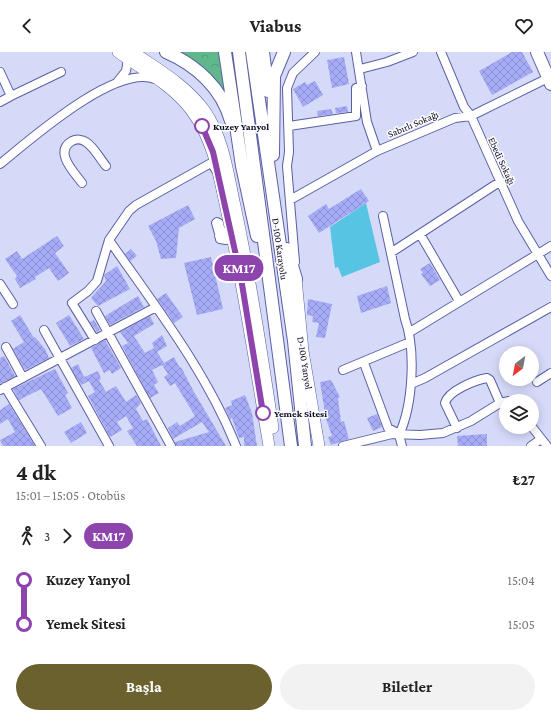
<!DOCTYPE html>
<html lang="tr">
<meta charset="utf-8">
<style>
body{margin:0;font-family:"Crimson Pro",serif;background:#f2f2f2;color:#222;height:100vh;display:flex;flex-direction:column;font-size:15px;white-space:nowrap}
*{box-sizing:border-box;margin:0}
p{font-size:13px;color:#767676}
.icon{flex:none;width:22px;height:22px;fill:none;stroke:currentColor;stroke-width:2;stroke-linecap:round;stroke-linejoin:round}
.map{position:relative;height:394px;overflow:hidden}
.panel{display:flex;flex-direction:column;background:#fff;flex:1}
.panel>*{flex:none}
.badge{padding:0 8px;border-radius:13px;font-size:14px;line-height:26px}
.needle{width:26px;rotate:212deg}
.tools{position:absolute;left:499px;top:294px;display:grid;gap:8px}
.tools a{display:grid;place-items:center;width:40px;height:40px;border-radius:50%;background:#fff;box-shadow:0 2px 10px #0003;font-size:20px}
.map>.badge{position:absolute;translate:-50% -50%;box-shadow:0 0 0 2px #fff}
.legs{display:flex;align-items:center;gap:6px;height:44px;padding:0 16px;font-size:13px}
.legs p{margin-inline-start:auto}
.overview{display:flex;align-items:center;justify-content:space-between;height:68px;padding:0 16px}
h1{font-size:22px;font-weight:700;line-height:30px}
.action{display:flex;gap:8px;margin-top:auto;padding:8px 16px}
.action a{flex:1;height:46px;border-radius:24px;background:#6a612e;color:#fff;font-size:16px;font-weight:700;line-height:46px;text-align:center}
.action a+a{background:#f2f2f2;color:#222}
ul{padding:0 16px;list-style:none}
li{display:flex;align-items:center;gap:14px;height:44px;font-size:15px}
li i{display:grid;place-items:center;width:6px;height:100%;margin:0 5px;background:currentColor}
li i::after{content:'';width:10px;height:10px;margin:-5px;border:3px solid;border-radius:50%;background:#fff}
li p{margin-inline-start:auto}
li:first-child i{background:linear-gradient(#0000 50%,currentColor 0)}
li:last-child i{background:linear-gradient(currentColor 50%,#0000 0)}
header{display:flex;justify-content:space-between;align-items:center;height:52px;padding:0 16px;background:#fff;font-size:18px;font-weight:700}
.map>svg:first-child{display:block}
.forest{fill:url(#forest-crowns)}
.water{fill:#58c4e4}
.building{fill:url(#building-cross-hatch)}
.lines{fill:none;stroke-linecap:round;stroke-linejoin:round}
.minor-casing{stroke:#5c5fa4;stroke-width:10}
.major-casing{stroke:#5c5fa4;stroke-width:12}
.highway-casing{stroke:#5c5fa4;stroke-width:14}
.minor{stroke:#fff;stroke-width:8}
.major{stroke:#fff;stroke-width:11}
.highway{stroke:#fff;stroke-width:12}
.line-1-casing{stroke:#fff;stroke-width:9}
.line-1{stroke:#8e44ad;stroke-width:6}
.stop-1-dot{fill:#fff;stroke:#8e44ad;stroke-width:2}
.labels{text-anchor:middle;dominant-baseline:central;stroke-width:3;stroke-linejoin:round;paint-order:stroke}
.street-label{font-size:10px;fill:#090823;stroke:#fdfdfd}
.stop-label{font-size:10px;font-weight:bold;fill:#090823;stroke:#fdfdfd;text-anchor:start}
</style>
<header><svg class="icon" aria-label="back" viewBox="0 0 24 24"><path d="M15 5l-7 7 7 7"/></svg>Viabus<svg class="icon" aria-label="heart" viewBox="0 0 24 24"><path d="M12 20l-8-8c-3-5 5-10 8-4 3-6 11-1 8 4z"/></svg></header>
<div class="map">
<svg width="551" height="394" viewBox="0 0 551 394">
<defs>
<pattern id="forest-crowns" width="20" height="18" patternUnits="userSpaceOnUse"><rect width="20" height="18" fill="#5fb78b"/><path d="M2 6a3 3 0 1 1 6 0M12 15a3 3 0 1 1 6 0" fill="none" stroke="#519c78"/></pattern>
<pattern id="building-cross-hatch" width="8" height="8" patternUnits="userSpaceOnUse"><rect width="8" height="8" fill="#a6abf7"/><path d="M0 0l8 8M0 8l8-8" fill="none" stroke="#8e92d3"/></pattern>
</defs>
<rect width="100%" height="100%" fill="#d6daf9"/>
<path class="forest" d="M 179,0 L 219,0 L 226,41 L 221,39 C 212,21 197,9 179,0 Z"/>
<path class="water" d="M 366,151 L 380,210 L 342,225 L 338,215 L 335,216 L 330,175 Z"/>
<path class="building" d="M 512,0 L 522,0 L 533,20 L 492,43 L 479,19 Z
M 344,5 L 349,32 L 332,36 L 327,8 Z
M 315,29 L 323,43 L 303,55 L 293,37 L 305,30 L 307,33 Z
M 347,54 L 348,60 L 336,61 L 335,56 Z
M 331,57 L 333,62 L 318,64 L 317,59 Z
M 361,137 L 369,149 L 319,181 L 308,164 L 326,152 L 329,157 Z
M 188,153 L 195,167 L 179,176 L 176,206 L 161,207 L 156,189 L 148,174 Z
M 57,184 L 64,194 L 55,201 L 69,221 L 58,229 L 49,216 L 35,225 L 36,227 L 20,236 L 15,227 L 17,224 L 5,207 L 17,199 L 22,207 Z
M 131,197 L 137,204 L 130,209 L 125,202 Z
M 211,205 L 223,257 L 197,263 L 184,211 Z
M 430,211 L 440,228 L 430,234 L 421,222 L 423,221 L 420,217 Z
M 117,214 L 130,237 L 98,254 L 91,246 L 106,229 L 104,223 Z
M 387,234 L 391,251 L 361,261 L 357,244 Z
M 166,241 L 183,265 L 174,271 L 157,247 Z
M 138,244 L 144,255 L 110,273 L 105,264 Z
M 308,247 L 332,252 L 325,286 L 316,285 L 319,271 L 312,270 L 313,264 L 307,263 Z
M 20,263 L 34,286 L 35,285 L 45,297 L 49,306 L 25,318 L 13,297 L 24,290 L 11,269 Z
M 69,263 L 84,287 L 70,294 L 56,271 Z
M 150,264 L 154,272 L 134,284 L 145,301 L 154,296 L 152,291 L 162,283 L 167,294 L 157,300 L 164,311 L 174,305 L 180,316 L 181,315 L 194,340 L 226,394 L 176,394 L 175,390 L 209,380 L 202,370 L 173,387 L 168,376 L 177,370 L 180,374 L 195,364 L 175,331 L 170,334 L 164,325 L 168,322 L 162,313 L 152,318 L 158,330 L 154,333 L 159,341 L 150,346 L 122,294 L 128,291 L 120,280 Z
M 94,268 L 100,278 L 97,280 L 90,270 Z
M 105,288 L 121,316 L 112,322 L 110,318 L 104,321 L 91,296 Z
M 4,304 L 15,324 L 0,332 L 0,306 Z
M 78,312 L 84,325 L 98,319 L 101,327 L 99,328 L 106,340 L 116,334 L 126,350 L 136,343 L 141,351 L 136,357 L 143,369 L 147,367 L 161,394 L 137,394 L 127,379 L 133,376 L 126,364 L 117,370 L 122,378 L 110,385 L 88,344 L 95,340 L 89,329 L 81,333 L 71,316 Z
M 55,317 L 68,341 L 65,343 L 72,356 L 58,364 L 41,337 L 19,348 L 13,337 Z
M 331,328 L 340,345 L 338,346 L 341,370 L 344,369 L 349,387 L 331,393 L 328,385 L 332,384 L 326,367 L 320,330 Z
M 245,343 L 252,361 L 257,394 L 244,394 L 244,385 L 239,386 L 232,366 L 230,367 L 225,356 L 232,353 L 231,349 Z
M 9,352 L 35,394 L 3,394 L 0,388 L 15,380 L 8,367 L 0,372 L 0,358 Z
M 377,362 L 382,375 L 373,379 L 367,366 Z
M 81,370 L 87,381 L 71,391 L 64,380 Z
M 487,382 L 487,394 L 458,394 L 457,384 Z"/>
<g class="lines">
<g class="minor-casing">
<path id="minor" d="M 356,0 L 367,70 L 377,99
M 441,0 L 464,55 L 471,64 L 518,169 L 551,224
M 360,17 L 387,10 L 413,0
M 0,20 L 11,44 L 0,50
M 118,29 L 126,19 L 128,7
M 11,44 L 61,20
M 289,74 L 356,64 L 356,36 L 362,34
M 0,112 C 31,87 115,12 155,27
M 82,131 C 75,121 53,100 72,89 C 76,87 82,87 86,90 C 94,95 100,107 106,114
M 290,148 L 377,99 L 455,66 L 471,64 L 548,26
M 383,164 L 405,267 C 416,298 413,353 399,383
M 420,182 L 459,249
M 219,184 L 224,180 L 228,184 L 226,188 L 220,187 L 220,185 L 216,171 L 217,170 L 219,171 L 221,180
M 109,188 C 155,254 206,319 236,394
M 392,200 L 501,129
M 295,210 L 287,114 L 289,100 L 287,36 L 293,21 L 315,0
M 0,232 L 13,252
M 96,259 L 171,394
M 44,278 L 109,394
M 410,280 L 551,194
M 95,288 L 72,251 L 88,239 L 97,229 L 109,188 L 129,159 L 136,153 L 211,111 L 216,118
M 6,295 L 23,326
M 364,311 L 388,376 L 399,382
M 343,318 L 410,290
M 537,330 L 551,321
M 411,332 L 425,326 L 551,255
M 5,335 L 41,394
M 0,338 L 156,255
M 532,375 L 547,394
M 457,376 L 445,351 C 448,339 475,328 487,326 L 490,328 L 500,351
M 399,383 L 402,394
M 343,394 L 392,382 L 420,383 L 443,381 L 471,369 L 500,351 L 509,349
M 531,394 L 541,387"/>
</g>
<g class="major-casing">
<path id="major" d="M 118,0 C 143,18 172,33 191,58 C 216,91 220,131 229,170 C 245,244 256,319 269,394
M 133,0 C 159,18 186,33 205,59 C 224,87 228,122 235,154 C 251,228 262,301 273,376
M 296,227 L 303,299 L 319,394"/>
</g>
<g class="highway-casing">
<path id="highway" d="M 166,0 C 196,13 222,36 231,69
M 225,0 L 242,114 L 257,184
M 239,0 L 291,394
M 252,0 L 294,289 L 305,394
M 263,0 L 268,39
M 537,0 L 551,32
M 273,103 L 274,24 L 284,0
M 287,197 L 296,227"/>
</g>
<use href="#minor" class="minor"/>
<use href="#major" class="major"/>
<use href="#highway" class="highway"/>
</g>
<g class="lines">
<g class="line-1-casing">
<path id="line-1" d="M 202,74 L 213,100 L 241,226 L 263,361"/>
</g>
<use href="#line-1" class="line-1"/>
</g>
<g class="stop-1-dot">
<circle cx="202" cy="74" r="7"/>
<circle cx="263" cy="361" r="7"/>
</g>
<g class="labels">
<g class="street-label">
<text transform="translate(413 72) rotate(-23)">Sabırlı Sokağı</text>
<text transform="translate(502 109) rotate(65)">Ebedi Sokağı</text>
<text transform="translate(280 197) rotate(82)">D-100 Karayolu</text>
<text transform="translate(305 311) rotate(81)">D-100 Yanyol</text>
</g>
<g class="stop-label">
<text x="213" y="74">Kuzey Yanyol</text>
<text x="274" y="361">Yemek Sitesi</text>
</g>
</g>
</svg>
<div class="tools">
<a><svg class="needle" viewBox="-14 -14 28 28"><path d="M0-13l5 13h-10z" fill="#e53935"/><path d="M0 13l5-13h-10z" fill="#767676"/></svg></a>
<a><svg class="icon" aria-label="layers" viewBox="0 0 24 24"><path d="M12 4l9 5-9 5-9-5zM3 14l9 5 9-5"/></svg></a>
</div>
<b class="badge" style="left:239px;top:216px;background:#8e44ad;color:#fff">KM17</b>
</div>
<section class="panel">
<div class="overview"><div><h1>4 dk</h1><p>15:01 – 15:05 · Otobüs</p></div><b>₺27</b></div>
<div class="legs"><svg class="icon" aria-label="walk" viewBox="0 0 24 24"><circle cx="13" cy="4" r="2"/><path d="M13 8l-2 6 4 7M11 14l-3 7M7 12l3-4h3l4 4"/></svg>3<svg class="icon" aria-label="forward" viewBox="0 0 24 24"><path d="M9 5l7 7-7 7"/></svg><b class="badge" style="background:#8e44ad;color:#fff">KM17</b></div>
<ul>
<li><i style="color:#8e44ad"></i><b>Kuzey Yanyol</b><p>15:04</p></li>
<li><i style="color:#8e44ad"></i><b>Yemek Sitesi</b><p>15:05</p></li>
</ul>
<div class="action"><a>Başla</a><a>Biletler</a></div>
</section>
